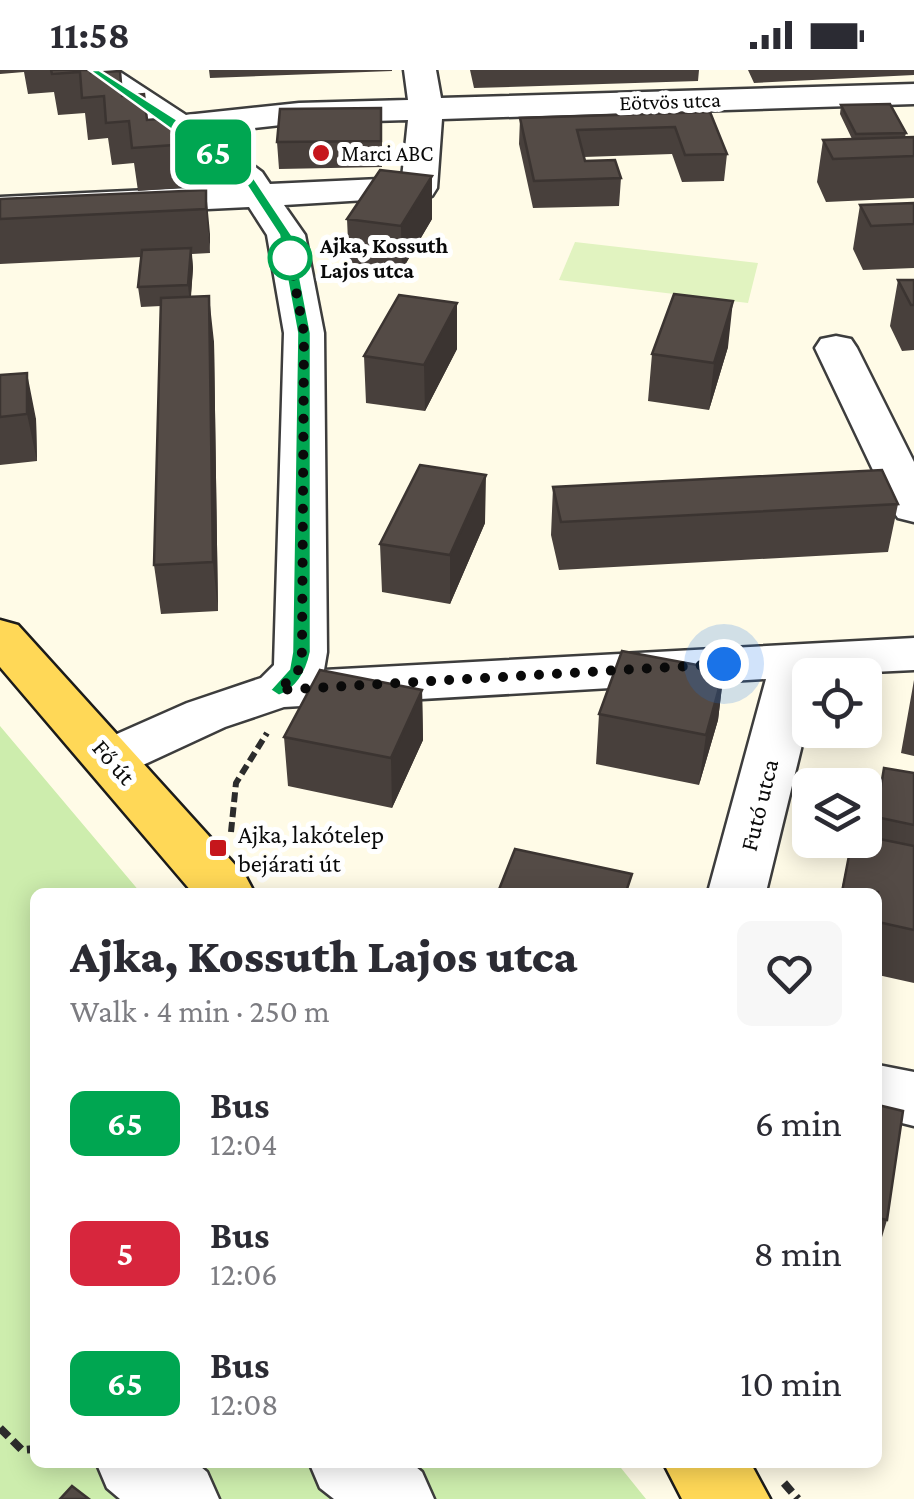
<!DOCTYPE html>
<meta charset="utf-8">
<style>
body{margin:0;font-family:"Crimson Pro",serif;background:#f7f7f7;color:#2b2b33;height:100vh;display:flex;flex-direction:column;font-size:38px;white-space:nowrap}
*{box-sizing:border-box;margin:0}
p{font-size:32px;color:#7c7c81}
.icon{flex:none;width:55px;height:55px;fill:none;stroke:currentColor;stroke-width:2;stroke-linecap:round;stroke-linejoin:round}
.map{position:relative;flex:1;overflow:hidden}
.panel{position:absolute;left:30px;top:818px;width:852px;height:580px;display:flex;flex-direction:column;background:#fff;border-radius:15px;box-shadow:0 5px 25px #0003}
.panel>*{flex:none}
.badge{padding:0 20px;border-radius:15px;font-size:35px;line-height:65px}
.buttons{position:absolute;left:792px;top:588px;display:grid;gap:20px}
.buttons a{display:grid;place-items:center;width:90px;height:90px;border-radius:15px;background:#fff;box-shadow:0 5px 25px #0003;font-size:50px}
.you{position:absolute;width:50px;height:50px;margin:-25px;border:8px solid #fff;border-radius:50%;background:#1a73e8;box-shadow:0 0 0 15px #1a73e833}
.map>.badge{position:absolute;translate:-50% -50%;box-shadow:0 0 0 5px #fff}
.round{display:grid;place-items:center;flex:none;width:105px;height:105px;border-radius:15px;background:#f7f7f7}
.summary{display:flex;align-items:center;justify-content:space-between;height:170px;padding:0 40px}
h1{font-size:48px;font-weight:800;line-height:75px}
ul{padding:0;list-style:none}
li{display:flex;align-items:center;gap:30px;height:130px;padding:0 40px}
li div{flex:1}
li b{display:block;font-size:38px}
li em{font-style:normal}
li .badge{min-width:110px;font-weight:700;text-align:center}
.status{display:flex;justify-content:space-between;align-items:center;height:70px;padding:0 50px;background:#fff;direction:ltr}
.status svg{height:28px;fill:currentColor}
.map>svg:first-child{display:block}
.green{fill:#cdedad}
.pitch{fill:#e1f3c0}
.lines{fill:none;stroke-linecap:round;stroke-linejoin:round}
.minor-casing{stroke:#3d3d3d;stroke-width:5}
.major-casing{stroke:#1b1b1b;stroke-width:5}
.path-far1{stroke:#2c2c2c;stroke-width:6;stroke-dasharray:10 5;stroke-linecap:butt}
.path{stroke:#2c2c2c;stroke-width:8;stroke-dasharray:12 6;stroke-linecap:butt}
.minor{fill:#fff;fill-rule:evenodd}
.major{fill:#ffd857;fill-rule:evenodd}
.wall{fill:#48403c}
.shaded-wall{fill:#3b3431}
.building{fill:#544b46;stroke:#3b3431;stroke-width:2.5}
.line{fill:#00a651;stroke:#fff;stroke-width:2.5}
.walk{stroke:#0a0a0a;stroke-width:10;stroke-dasharray:0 18}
.poi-dot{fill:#c6161c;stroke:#fff;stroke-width:4}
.stop-dot{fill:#fff;stroke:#00a651;stroke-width:5}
.labels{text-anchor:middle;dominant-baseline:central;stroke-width:10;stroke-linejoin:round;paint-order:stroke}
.far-street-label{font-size:22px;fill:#0a0a0a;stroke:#fff}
.far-poi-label{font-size:22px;fill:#0a0a0a;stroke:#fff;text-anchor:start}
.far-stop-label{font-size:22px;font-weight:bold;fill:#0a0a0a;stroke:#fff;text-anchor:start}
.street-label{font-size:25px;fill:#0a0a0a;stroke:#fff}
.poi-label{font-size:25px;fill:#0a0a0a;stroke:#fff;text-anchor:start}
</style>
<div class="status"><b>11:58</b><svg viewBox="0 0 49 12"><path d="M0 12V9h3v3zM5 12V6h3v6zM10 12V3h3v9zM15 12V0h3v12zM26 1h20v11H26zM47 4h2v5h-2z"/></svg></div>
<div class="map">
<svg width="914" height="1429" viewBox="0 0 914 1429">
<rect width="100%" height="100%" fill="#fffbe7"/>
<path class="green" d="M 0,656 L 140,822 L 35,822 L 35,1392 L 617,1393 L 646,1429 L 0,1429 Z"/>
<path class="pitch" d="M 575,172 L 758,193 L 748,233 L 559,210 Z"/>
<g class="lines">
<g class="minor-casing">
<path id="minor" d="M 79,0 L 117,0 L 186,45 L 299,33 L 408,30 L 404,0 L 436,0 L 441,28 L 914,14 L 914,34 L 442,49 L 437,118 L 432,126 L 284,135 L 305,165 L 324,263 L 327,582 L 324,600 L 914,568 L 914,600 L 810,605 L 810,642 L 766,822 L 708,822 L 766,609 L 284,637 L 225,657 L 130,701 L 111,707 L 92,701 L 84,688 L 92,675 L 187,633 L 261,608 L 274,595 L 284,263 L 267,165 L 249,137 L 0,149 L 0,127 L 234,116 ZM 408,50 L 402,108 L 270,114 L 262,102 L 210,63 L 299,53 Z
M 836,266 L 851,269 L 857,278 L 914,392 L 914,452 L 898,448 L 891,438 L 815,278 L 821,269 Z
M 878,995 L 914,1002 L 914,1056 L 878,1047 Z
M 96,1392 L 195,1392 L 207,1402 L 219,1429 L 120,1429 L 107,1418 Z
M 309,1392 L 410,1392 L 422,1402 L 434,1429 L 334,1429 L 320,1418 Z"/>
</g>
<g class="major-casing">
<path id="major" d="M 0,550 L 18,555 L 246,807 L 254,822 L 192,822 L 0,597 Z
M 663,1392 L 750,1392 L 770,1429 L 682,1429 Z"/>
</g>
<path class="path-far1" d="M 231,762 L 236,713 L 267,663"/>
<path class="path" d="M 0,1358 L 22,1380 L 35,1379
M 784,1413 L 798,1429"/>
<use href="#minor" class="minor"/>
<use href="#major" class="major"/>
</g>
<path class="wall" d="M 0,0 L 92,0 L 92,3 L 123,26 L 174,75 L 179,118 L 138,121 L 134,93 L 112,95 L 108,68 L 88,70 L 85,43 L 58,45 L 54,22 L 28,24 L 24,2 L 0,4 Z
M 209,0 L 392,0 L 392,1 L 210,8 Z
M 470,0 L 699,0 L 698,11 L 474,18 Z
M 748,0 L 914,0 L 914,5 L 754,13 Z
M 841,35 L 906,63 L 905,67 L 914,67 L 914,128 L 826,132 L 817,112 L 823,70 L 852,69 L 840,44 Z
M 710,42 L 727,84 L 724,111 L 682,112 L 672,84 L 584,87 L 585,91 L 621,108 L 619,136 L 533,138 L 519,74 L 520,48 Z
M 382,64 L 382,97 L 279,99 L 277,72 Z
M 206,120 L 210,183 L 192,184 L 193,198 L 191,227 L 214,272 L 218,541 L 161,544 L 154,495 L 161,236 L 141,237 L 138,217 L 141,187 L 0,194 L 0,129 Z
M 914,133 L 914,198 L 863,200 L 853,179 L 860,135 Z
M 347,149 L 432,149 L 402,200 L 349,193 Z
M 898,210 L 914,210 L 914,280 L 902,281 L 890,256 Z
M 728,277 L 709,340 L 648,331 L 652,284 Z
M 457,279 L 425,341 L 366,333 L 364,286 Z
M 0,305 L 36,349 L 37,391 L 0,395 Z
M 553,417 L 898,434 L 888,482 L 559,500 L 551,465 Z
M 485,453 L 450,534 L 382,522 L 380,474 Z
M 724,600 L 718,650 L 699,715 L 596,694 L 599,644 Z
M 914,610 L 914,686 L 901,683 Z
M 422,620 L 423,670 L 392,738 L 288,716 L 284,667 Z
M 884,698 L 914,703 L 914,913 L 878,905 L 878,822 L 841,822 L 852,770 L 872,767 Z
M 878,1035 L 887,1150 L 878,1181 Z"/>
<path class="shaded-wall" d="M 432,106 L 432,149 L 402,200 L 401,156 Z
M 206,120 L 210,164 L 210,183 L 206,139 Z
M 191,178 L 193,198 L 190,235 L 188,215 Z
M 209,226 L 214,272 L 218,541 L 213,492 Z
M 733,231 L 728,277 L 709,340 L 714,293 Z
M 457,233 L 457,279 L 425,341 L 424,295 Z
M 27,303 L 36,349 L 37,391 L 27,344 Z
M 486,405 L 485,453 L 450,534 L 450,485 Z
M 724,600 L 718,650 L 699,715 L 706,665 Z
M 422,620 L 423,670 L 392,738 L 391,688 Z"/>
<path class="building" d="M 51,0 L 91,0 L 91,3 L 120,1 L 122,26 L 144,24 L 147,50 L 170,48 L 174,75 L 132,78 L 129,51 L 106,53 L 104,26 L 82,28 L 80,2 L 52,4 Z
M 890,34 L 906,63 L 856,64 L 841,35 Z
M 381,38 L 381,71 L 277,72 L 280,39 Z
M 710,42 L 727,84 L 685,85 L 675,57 L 577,60 L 585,91 L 615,90 L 621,108 L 534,111 L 520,48 Z
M 914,67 L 914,86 L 833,89 L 823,70 Z
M 380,100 L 432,106 L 401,156 L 347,149 Z
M 206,120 L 206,139 L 0,149 L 0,129 Z
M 914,133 L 914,154 L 871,156 L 860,135 Z
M 191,178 L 188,215 L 138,217 L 142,180 Z
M 898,210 L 914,210 L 914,235 L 911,235 Z
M 674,224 L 733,231 L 714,293 L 652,284 Z
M 399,225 L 457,233 L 424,295 L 364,286 Z
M 209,226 L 213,492 L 154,495 L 161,228 Z
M 27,303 L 27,344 L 0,347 L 0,305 Z
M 420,395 L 486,405 L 450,485 L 380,474 Z
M 882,400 L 898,434 L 561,452 L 553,417 Z
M 622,581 L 724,600 L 706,665 L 599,644 Z
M 320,600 L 422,620 L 391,688 L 284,667 Z
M 884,698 L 914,703 L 914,755 L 876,747 Z
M 865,766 L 914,776 L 914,860 L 878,852 L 878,822 L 842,822 L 852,770 L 865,770 Z
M 515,779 L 632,804 L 626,822 L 498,822 Z
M 878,1035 L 903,1041 L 887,1150 L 878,1148 Z
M 72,1416 L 89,1429 L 60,1429 Z"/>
<path class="line" d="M 89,0 L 99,0 L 184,54 L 254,108 L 292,165 L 311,263 L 311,582 C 307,601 299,618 279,626 L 270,620 L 289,599 L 292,582 L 297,263 L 279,165 L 245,113 Z"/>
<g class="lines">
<path class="walk" d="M 290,188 L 304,263 L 302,582 L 298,601 L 279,620 L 724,594"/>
</g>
<g class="poi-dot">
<circle cx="321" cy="83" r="10"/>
<rect x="208" y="768" width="20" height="20" rx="5"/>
</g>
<circle class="stop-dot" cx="290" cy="188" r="20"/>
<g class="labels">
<g class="far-street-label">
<text transform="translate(670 31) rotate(-2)">Eötvös utca</text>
</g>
<g class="far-poi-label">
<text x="341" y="83">Marci ABC</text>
</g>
<g class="far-stop-label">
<text x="320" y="175">Ajka, Kossuth<tspan x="320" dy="25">Lajos utca</tspan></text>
</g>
<g class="street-label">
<text transform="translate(114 692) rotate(49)">Fő út</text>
<text transform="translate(759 735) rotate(-76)">Futó utca</text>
</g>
<g class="poi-label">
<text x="238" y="764">Ajka, lakótelep<tspan x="238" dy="29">bejárati út</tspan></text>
</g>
</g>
</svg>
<div class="buttons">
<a><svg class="icon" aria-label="locate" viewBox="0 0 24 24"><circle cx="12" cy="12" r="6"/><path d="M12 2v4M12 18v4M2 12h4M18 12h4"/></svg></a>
<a><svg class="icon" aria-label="layers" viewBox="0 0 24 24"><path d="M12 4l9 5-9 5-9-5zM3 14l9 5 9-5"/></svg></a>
</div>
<div class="you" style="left:724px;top:594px"></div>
<b class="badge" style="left:213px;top:82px;background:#00a651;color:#fff">65</b>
<section class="panel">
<div class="summary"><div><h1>Ajka, Kossuth Lajos utca</h1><p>Walk · 4 min · 250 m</p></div><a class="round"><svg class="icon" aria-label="heart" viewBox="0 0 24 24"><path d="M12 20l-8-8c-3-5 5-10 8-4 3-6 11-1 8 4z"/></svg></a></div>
<ul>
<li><span class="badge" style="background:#00a651;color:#fff">65</span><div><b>Bus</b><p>12:04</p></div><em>6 min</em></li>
<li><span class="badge" style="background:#d7263d;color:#fff">5</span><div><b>Bus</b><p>12:06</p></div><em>8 min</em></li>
<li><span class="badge" style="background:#00a651;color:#fff">65</span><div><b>Bus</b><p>12:08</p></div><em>10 min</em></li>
</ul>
</section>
</div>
